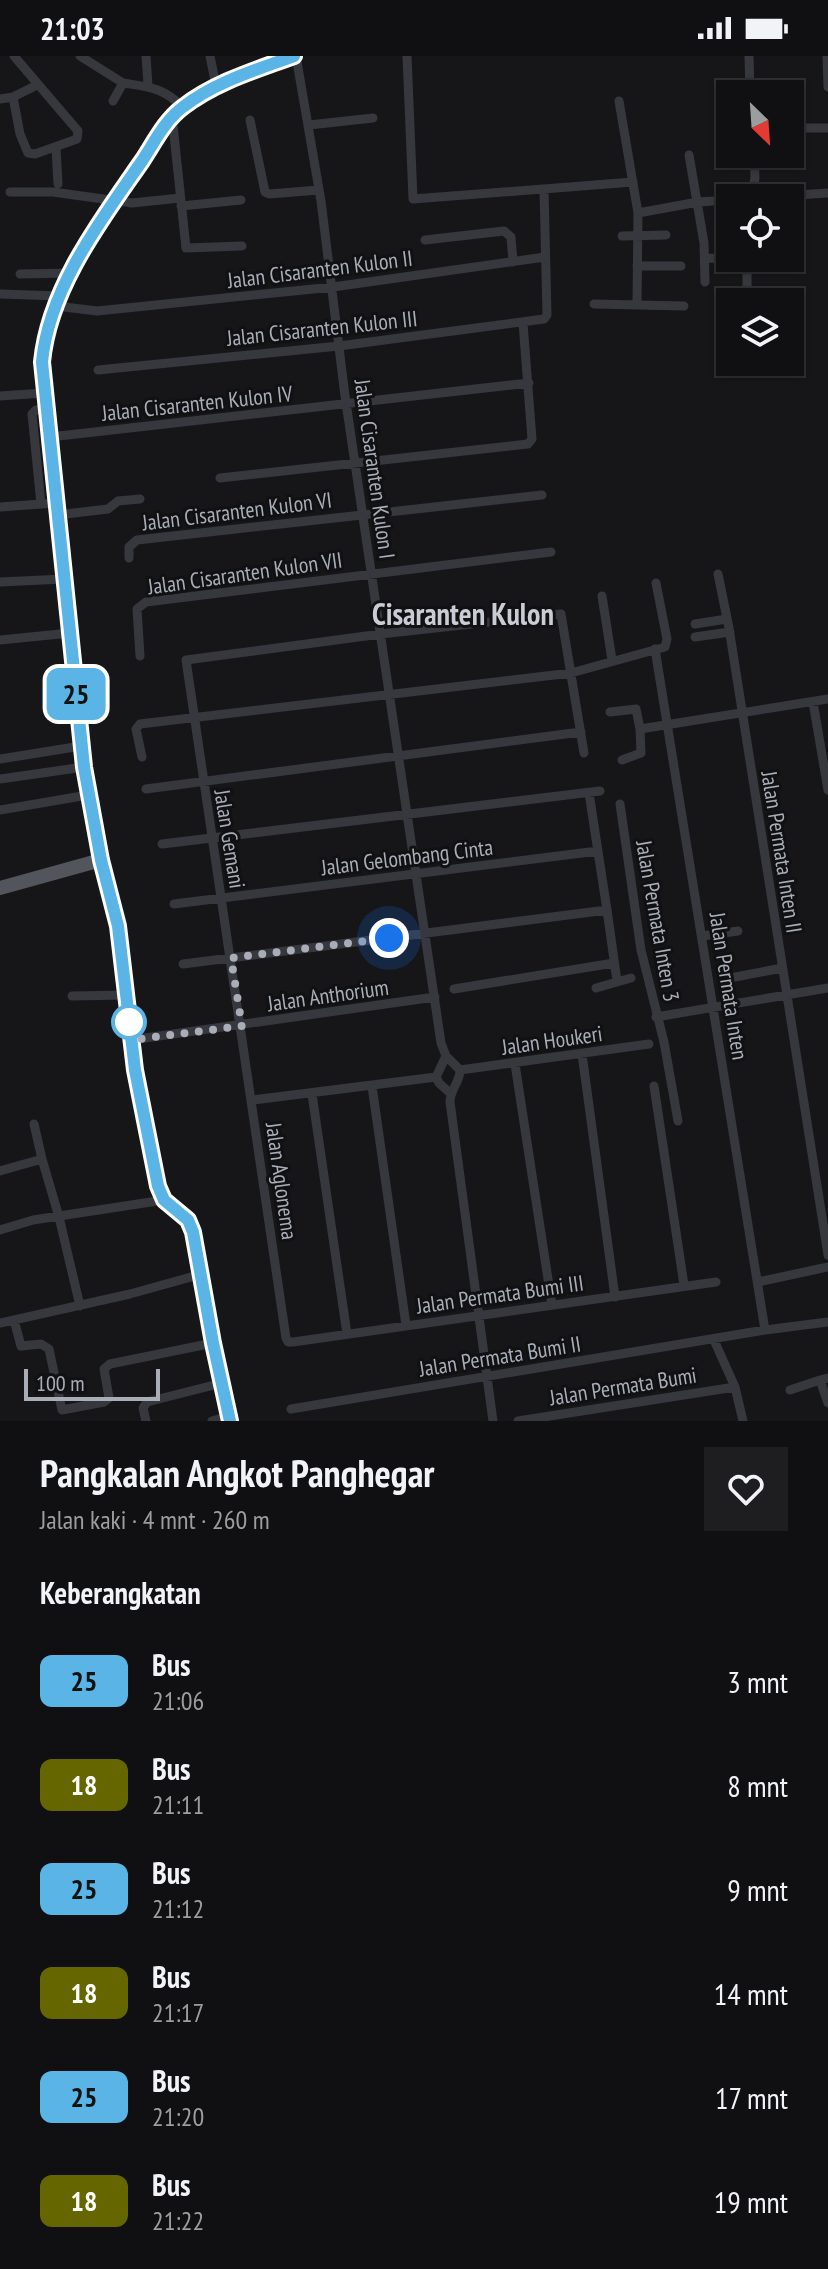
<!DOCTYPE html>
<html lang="id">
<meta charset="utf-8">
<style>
body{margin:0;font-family:"PT Sans Narrow",sans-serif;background:#1e1e20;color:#f1f3f6;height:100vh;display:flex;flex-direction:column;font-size:30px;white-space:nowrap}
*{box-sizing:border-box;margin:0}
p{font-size:26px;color:#9c9d9f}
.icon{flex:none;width:44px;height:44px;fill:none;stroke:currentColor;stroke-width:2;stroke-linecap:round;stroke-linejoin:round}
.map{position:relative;height:1365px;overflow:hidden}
.side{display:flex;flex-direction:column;background:#101012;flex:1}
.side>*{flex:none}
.badge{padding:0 16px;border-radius:12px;font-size:28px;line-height:52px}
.needle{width:52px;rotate:155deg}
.tools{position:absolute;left:716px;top:24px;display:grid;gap:16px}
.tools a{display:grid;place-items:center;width:88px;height:88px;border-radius:0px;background:#101012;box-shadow:0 2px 6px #0004,0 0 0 2px #303032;font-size:40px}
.scale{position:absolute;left:24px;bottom:20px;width:136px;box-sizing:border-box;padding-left:8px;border:4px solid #a8adb8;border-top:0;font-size:22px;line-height:28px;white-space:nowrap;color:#a8adb8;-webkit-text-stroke:6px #111113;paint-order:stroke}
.you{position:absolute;width:40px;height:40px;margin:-20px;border:6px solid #fff;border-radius:50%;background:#1a73e8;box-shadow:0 0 0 12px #1a73e833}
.map>.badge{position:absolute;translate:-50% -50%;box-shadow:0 0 0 4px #fff}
h2{padding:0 40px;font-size:30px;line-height:72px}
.round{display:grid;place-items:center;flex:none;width:84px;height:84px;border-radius:0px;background:#1e1e20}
.head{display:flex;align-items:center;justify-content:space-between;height:136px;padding:0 40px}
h1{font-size:38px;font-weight:700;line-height:60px}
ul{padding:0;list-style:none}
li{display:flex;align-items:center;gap:24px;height:104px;padding:0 40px}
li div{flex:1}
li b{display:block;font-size:30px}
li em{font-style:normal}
li .badge{min-width:88px;font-weight:700;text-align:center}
.status{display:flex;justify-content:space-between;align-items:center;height:56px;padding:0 40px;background:#101012;direction:ltr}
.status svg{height:22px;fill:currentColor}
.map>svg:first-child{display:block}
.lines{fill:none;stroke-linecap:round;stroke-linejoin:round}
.street{stroke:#37383d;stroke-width:9}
.secondary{stroke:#45474d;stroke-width:12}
.primary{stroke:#53555c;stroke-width:14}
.line-casing{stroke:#fff;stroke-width:18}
.line{stroke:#5ab4e5;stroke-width:12}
.walk{stroke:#a8adb8;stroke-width:8;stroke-dasharray:0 14.4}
.stop-dot{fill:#fff;stroke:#5ab4e5;stroke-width:4}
.labels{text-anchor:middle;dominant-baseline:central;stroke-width:6;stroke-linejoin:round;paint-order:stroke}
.street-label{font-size:22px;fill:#a8adb8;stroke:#111113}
.district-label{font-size:30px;font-weight:bold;fill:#c9ccd4;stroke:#111113}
</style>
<div class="status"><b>21:03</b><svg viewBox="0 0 49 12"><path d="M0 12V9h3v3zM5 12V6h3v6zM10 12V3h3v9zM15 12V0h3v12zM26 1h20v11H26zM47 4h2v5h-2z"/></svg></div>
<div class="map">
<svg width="828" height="1365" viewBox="0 0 828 1365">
<rect width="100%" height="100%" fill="#161618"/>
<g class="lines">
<path class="street" d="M 80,0 L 123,27
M 146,0 L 148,29
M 210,0 L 216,30
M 296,0 L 321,145 L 345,340 L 441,987 L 446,1000 L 460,1014
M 407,0 L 413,143 L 633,126
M 749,0 L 750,38
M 827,0 L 828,31
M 13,41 L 20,78 L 28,97 L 35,98 L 77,83 L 78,75 L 14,0
M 0,43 L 13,41 L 37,29
M 113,45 L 123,27 C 149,31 162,31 183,51
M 619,45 L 638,157 L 637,248
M 172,60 L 186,192 L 242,190
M 250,64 L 265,136 L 269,138 L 319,134
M 309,69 L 373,62
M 790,72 L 828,72
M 56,92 L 58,128
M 689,99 L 704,187 L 705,226
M 10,136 L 53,136 L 132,147 L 180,142
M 750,142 L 828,137
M 751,142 L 755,122 L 754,98
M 181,150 L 241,144
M 638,157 L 698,146 L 730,144
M 622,180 L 666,179
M 425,184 L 504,175 L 511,181 L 513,206
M 706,202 L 744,203 L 747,206 L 747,246
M 637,210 L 681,210
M 20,218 L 72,217
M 0,238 L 60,240
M 594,248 L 684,250
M 56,250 L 97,255 L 333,231 L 545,201
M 98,314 L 339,290 L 544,263 L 547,259 L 544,134
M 0,340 L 44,337
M 50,381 L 529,327
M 220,422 L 528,388 L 532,383 L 523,267
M 41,448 L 32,358 L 36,354 L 46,353
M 0,451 L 55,447
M 57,459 L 108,453 L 118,445 L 140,443
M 129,502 L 129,491 L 137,484 L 542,439
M 718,518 L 729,572 L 828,1199
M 0,526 L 64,523
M 602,540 L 612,604
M 695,568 L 727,563
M 695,581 L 730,576
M 0,584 L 70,577
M 655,593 L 765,1274
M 140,600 L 137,553 L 146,546 L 551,496
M 813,646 L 828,734
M 610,656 L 636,653 L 640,673
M 584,697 L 561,558 L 381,578 L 186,604 L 286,1282 L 288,1286 L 293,1286 L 716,1226
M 142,701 L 136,673 L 140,668 L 571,617 L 665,591 L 667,583 L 656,527
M 0,703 L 81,690
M 622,704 L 641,697 L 640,673 L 828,643
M 0,723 L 84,711
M 146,733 L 581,676
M 620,748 L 641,894 L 664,986 L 678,1065
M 0,754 L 88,739
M 162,788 L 600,735
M 174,848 L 598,795
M 607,854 L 617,925
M 702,880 L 738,875
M 183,908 L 607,854 L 589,737
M 725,923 L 782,912
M 596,932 L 631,922
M 454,933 L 614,907
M 72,940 L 126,939
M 656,961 L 828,932
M 131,984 L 435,941
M 582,998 L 615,1241
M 515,1008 L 552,1249
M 460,1014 C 460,1027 450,1033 450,1046 L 493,1365
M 460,1014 L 649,988
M 436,1021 L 446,1000
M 372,1030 L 406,1269
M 654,1030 L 684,1229
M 312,1038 L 347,1278
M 253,1044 L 436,1021 L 439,1027 L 450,1037
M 34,1068 L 42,1103
M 0,1115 L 42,1103 L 59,1161 L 80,1250
M 0,1174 L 33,1164 L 164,1144
M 758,1226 L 828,1211
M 14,1264 L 21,1290 L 41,1288 L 49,1293 L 62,1354 L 104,1346 L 109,1342 L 104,1313 L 110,1308 L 213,1287
M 0,1267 L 130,1238 L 202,1218
M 714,1284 L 735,1331 L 743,1365
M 828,1322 L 820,1324 L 828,1347
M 790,1334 L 820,1324
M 291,1353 L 765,1274 L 828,1266
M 146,1365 L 143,1352 L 147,1346 L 222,1327
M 212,1365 L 229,1360
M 518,1365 L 735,1331"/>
<path class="secondary" d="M 230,1365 L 193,1176 L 188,1164 L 164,1144 L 158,1130 L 135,1014 L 118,870 L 88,739 L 55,445 L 42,306 C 49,232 101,164 142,105 C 154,87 165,64 182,51 C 215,26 255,14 294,0"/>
<path class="primary" d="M 0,832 L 101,804"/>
</g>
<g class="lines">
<g class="line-casing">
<path id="line" d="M 230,1365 L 213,1287 L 193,1176 L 188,1164 L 164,1144 L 158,1130 L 135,1014 L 118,870 L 101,804 L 84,711 L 42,306 C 49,232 101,164 142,105 C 154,87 165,64 183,51 C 215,26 256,14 294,0"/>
</g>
<use href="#line" class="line"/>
<path class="walk" d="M 129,966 L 131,984 L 242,970 L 231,902 L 389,882"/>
</g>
<circle class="stop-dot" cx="129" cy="966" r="16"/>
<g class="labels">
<g class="street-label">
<text transform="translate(320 213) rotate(-7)">Jalan Cisaranten Kulon II</text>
<text transform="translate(322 272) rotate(-6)">Jalan Cisaranten Kulon III</text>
<text transform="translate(197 347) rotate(-6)">Jalan Cisaranten Kulon IV</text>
<text transform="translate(375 413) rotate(82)">Jalan Cisaranten Kulon I</text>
<text transform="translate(237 455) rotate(-7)">Jalan Cisaranten Kulon VI</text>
<text transform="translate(245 517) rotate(-8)">Jalan Cisaranten Kulon VII</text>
<text transform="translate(230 783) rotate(81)">Jalan Gemani</text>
<text transform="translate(782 796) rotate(81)">Jalan Permata Inten II</text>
<text transform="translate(407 801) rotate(-7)">Jalan Gelombang Cinta</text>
<text transform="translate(658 865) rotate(80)">Jalan Permata Inten 3</text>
<text transform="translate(729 930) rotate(81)">Jalan Permata Inten</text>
<text transform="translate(328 939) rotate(-8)">Jalan Anthorium</text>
<text transform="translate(552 984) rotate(-8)">Jalan Houkeri</text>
<text transform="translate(282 1125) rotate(82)">Jalan Aglonema</text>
<text transform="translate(500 1238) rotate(-8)">Jalan Permata Bumi III</text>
<text transform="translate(500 1300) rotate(-9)">Jalan Permata Bumi II</text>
<text transform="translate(623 1330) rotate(-9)">Jalan Permata Bumi</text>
</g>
<g class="district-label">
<text x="463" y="557">Cisaranten Kulon</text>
</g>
</g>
</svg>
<div class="tools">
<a><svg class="needle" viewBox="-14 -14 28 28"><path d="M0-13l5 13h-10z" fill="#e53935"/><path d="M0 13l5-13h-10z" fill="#9c9d9f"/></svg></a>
<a><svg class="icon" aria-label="locate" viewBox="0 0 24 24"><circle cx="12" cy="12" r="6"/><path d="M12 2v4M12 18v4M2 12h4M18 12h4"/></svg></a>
<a><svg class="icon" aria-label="layers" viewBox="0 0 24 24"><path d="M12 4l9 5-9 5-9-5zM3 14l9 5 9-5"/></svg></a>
</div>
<div class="scale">100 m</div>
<div class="you" style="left:389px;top:882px"></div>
<b class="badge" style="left:76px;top:638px;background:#5ab4e5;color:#111">25</b>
</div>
<section class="side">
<div class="head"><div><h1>Pangkalan Angkot Panghegar</h1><p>Jalan kaki · 4 mnt · 260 m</p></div><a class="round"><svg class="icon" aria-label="heart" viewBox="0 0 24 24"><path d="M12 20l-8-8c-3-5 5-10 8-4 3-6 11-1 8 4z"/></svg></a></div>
<h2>Keberangkatan</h2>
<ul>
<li><span class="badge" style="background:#5ab4e5;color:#111">25</span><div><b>Bus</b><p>21:06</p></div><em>3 mnt</em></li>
<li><span class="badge" style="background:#660;color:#fff">18</span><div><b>Bus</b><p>21:11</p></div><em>8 mnt</em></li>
<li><span class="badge" style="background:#5ab4e5;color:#111">25</span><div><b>Bus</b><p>21:12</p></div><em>9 mnt</em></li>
<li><span class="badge" style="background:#660;color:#fff">18</span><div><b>Bus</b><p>21:17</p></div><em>14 mnt</em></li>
<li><span class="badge" style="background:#5ab4e5;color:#111">25</span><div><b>Bus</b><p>21:20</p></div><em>17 mnt</em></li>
<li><span class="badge" style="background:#660;color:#fff">18</span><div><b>Bus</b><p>21:22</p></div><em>19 mnt</em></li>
</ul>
</section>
